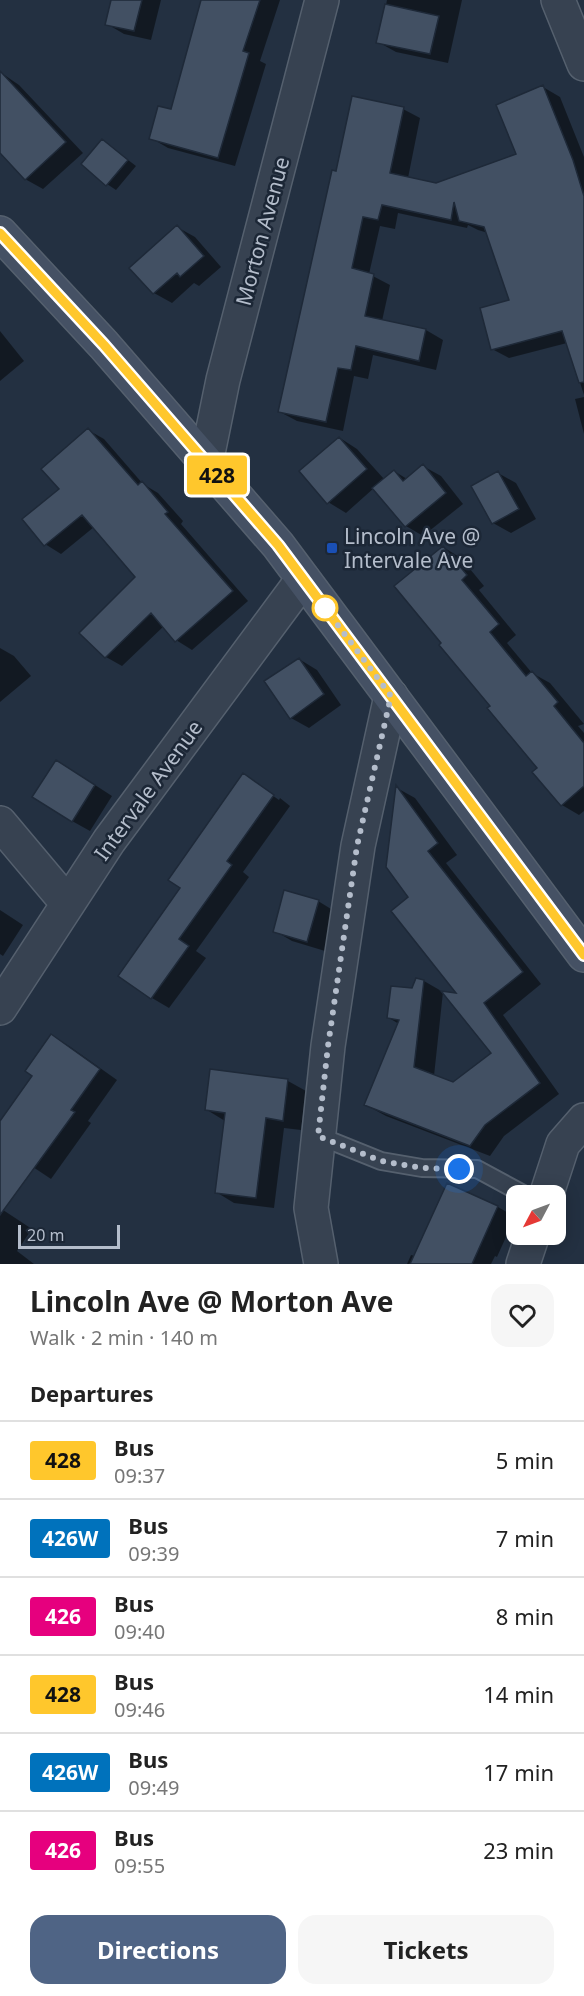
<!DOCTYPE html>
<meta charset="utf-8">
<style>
body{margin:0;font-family:"Noto Sans",sans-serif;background:#f6f6f6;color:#222;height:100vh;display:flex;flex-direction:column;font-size:22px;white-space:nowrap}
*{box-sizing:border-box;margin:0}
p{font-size:20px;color:#767676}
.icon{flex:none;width:33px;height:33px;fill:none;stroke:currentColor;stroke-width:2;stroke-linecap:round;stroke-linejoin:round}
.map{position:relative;height:1264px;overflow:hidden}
.panel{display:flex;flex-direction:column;background:#fff;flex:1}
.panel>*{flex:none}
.badge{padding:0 12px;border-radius:4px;font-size:21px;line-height:39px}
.needle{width:39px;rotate:229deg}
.controls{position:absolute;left:506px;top:1185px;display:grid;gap:12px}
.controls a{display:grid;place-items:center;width:60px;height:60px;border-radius:12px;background:#fff;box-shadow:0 3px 15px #0003;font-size:30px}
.scale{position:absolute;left:18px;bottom:15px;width:102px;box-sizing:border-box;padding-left:6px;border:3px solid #b4bdcb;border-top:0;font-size:16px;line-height:21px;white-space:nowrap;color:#b4bdcb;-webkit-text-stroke:4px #1c2736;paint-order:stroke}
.you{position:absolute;width:30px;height:30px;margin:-15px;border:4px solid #fff;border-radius:50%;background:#1a73e8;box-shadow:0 0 0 9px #1a73e833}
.map>.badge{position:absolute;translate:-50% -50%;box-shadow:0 0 0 3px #fff}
h2{padding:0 30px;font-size:22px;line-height:54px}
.round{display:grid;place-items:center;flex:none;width:63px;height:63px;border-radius:18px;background:#f6f6f6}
.head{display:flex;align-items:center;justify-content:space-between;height:102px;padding:0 30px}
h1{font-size:28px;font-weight:700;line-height:45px}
.cta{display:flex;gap:12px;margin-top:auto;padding:12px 30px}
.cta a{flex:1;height:69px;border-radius:18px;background:#4f6485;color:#fff;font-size:24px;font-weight:700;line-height:69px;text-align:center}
.cta a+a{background:#f6f6f6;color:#222}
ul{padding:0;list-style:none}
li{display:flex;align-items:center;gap:18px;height:78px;padding:0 30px;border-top:2px solid #e0e0e0}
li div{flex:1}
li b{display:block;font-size:22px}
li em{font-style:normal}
li .badge{min-width:66px;font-weight:700;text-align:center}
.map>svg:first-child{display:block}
.shadow{fill:#0007}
.building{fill:#425063;stroke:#1e2938;stroke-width:1.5}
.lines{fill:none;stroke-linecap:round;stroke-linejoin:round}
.service-casing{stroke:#55606e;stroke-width:20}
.minor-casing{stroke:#55606e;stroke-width:36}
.secondary-casing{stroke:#55606e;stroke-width:36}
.service{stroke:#374251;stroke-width:16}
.minor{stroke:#374251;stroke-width:33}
.secondary{stroke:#455164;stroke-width:33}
.line-casing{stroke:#fff;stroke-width:14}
.line{stroke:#ffc72c;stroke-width:9}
.walk{stroke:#b4bdcb;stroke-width:6;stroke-dasharray:0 10.8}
.transit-dot{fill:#1a4fb4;stroke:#1c2736;stroke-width:2}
.stop-dot{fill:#fff;stroke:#ffc72c;stroke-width:3}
.labels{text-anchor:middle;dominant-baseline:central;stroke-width:5;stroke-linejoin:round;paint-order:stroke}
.street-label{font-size:21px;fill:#b4bdcb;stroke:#1c2736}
.poi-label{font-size:21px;fill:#b4bdcb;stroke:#1c2736;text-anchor:start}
</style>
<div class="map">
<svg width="584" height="1264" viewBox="0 0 584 1264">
<rect width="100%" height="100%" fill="#233041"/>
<path class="shadow" d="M 112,0 L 161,0 L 151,40 L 124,34 L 107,24 Z
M 211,0 L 280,0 L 260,61 L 266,64 L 235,166 L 168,148 L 151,138 L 172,111 Z
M 387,0 L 462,0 L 448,63 L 396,52 L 378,42 Z
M 0,72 L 19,85 L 83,153 L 43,189 L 25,179 L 0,152 Z
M 543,87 L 560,97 L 584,157 L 584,395 L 567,343 L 509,358 L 492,349 L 511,301 L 488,233 L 478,230 L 468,225 L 467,228 L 398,213 L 395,229 L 380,226 L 369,274 L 390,285 L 382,321 L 426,330 L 443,340 L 436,370 L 373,355 L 368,379 L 354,376 L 343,431 L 297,421 L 280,412 L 337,173 L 403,109 L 420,118 L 408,178 L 436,185 L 518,155 Z
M 102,140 L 136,166 L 116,190 L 107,184 Z
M 177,227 L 195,237 L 221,267 L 199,286 L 194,283 L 172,303 L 154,293 L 132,268 Z
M 0,331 L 24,361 L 0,381 Z
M 584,397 L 584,434 L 575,399 Z
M 88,430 L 104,439 L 143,484 L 158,493 L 183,521 L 181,524 L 248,601 L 192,650 L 176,640 L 164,626 L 122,666 L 106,657 L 137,577 L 94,527 L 61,554 L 45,544 L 61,489 Z
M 340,438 L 357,449 L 384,479 L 394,471 L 407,479 L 423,466 L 441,476 L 463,504 L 423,536 L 406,526 L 374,488 L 346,513 L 328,502 Z
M 498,473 L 516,483 L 536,519 L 511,533 L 493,523 Z
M 443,547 L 461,558 L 484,586 L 479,590 L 516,635 L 507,643 L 532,673 L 550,683 L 584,724 L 578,726 L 584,733 L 584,811 L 579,815 L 562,805 L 539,768 L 443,643 Z
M 0,648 L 14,656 L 31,676 L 0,702 Z
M 299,659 L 317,670 L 341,705 L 309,728 L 291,718 Z
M 75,772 L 112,796 L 90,831 L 72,821 Z
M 244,775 L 259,784 L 259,786 L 279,800 L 280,798 L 290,806 L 243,872 L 249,877 L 196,951 L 206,958 L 169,1008 L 152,998 L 182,888 Z
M 397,788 L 415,798 L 457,855 L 446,863 L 541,984 L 503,1015 L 559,1094 L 504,1136 L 490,1156 L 386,1116 L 366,1105 L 399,1024 L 389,1018 L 413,990 L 424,981 L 443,992 L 434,1076 L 453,1084 L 493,1053 L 459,995 L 410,897 Z
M 318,901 L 336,912 L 325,951 L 292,941 L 275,931 Z
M 0,910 L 23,925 L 3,956 L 0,954 Z
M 52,1036 L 69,1046 L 117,1080 L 88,1121 L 91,1123 L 51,1179 L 0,1145 L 0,1123 L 34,1076 Z
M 212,1071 L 288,1081 L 306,1091 L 301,1130 L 284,1128 L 274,1208 L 234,1203 L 216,1192 L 225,1121 L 207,1110 Z
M 447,1185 L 498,1207 L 515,1217 L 497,1257 L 495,1256 L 491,1264 L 407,1264 L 411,1255 L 415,1256 Z
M 0,1208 L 32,1229 L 17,1251 L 34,1264 L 0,1264 Z"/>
<path class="building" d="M 111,0 L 142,0 L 134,31 L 105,25 Z
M 201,0 L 260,0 L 243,51 L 249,53 L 218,158 L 149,139 L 158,106 L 171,109 Z
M 385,4 L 439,16 L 430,54 L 376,43 Z
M 0,71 L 66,142 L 25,180 L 0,153 Z
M 543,85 L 573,160 L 584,196 L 584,382 L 579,383 L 562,331 L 491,350 L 480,308 L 509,300 L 484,227 L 459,221 L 454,202 L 451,220 L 382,205 L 378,220 L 363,217 L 352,268 L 374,274 L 365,316 L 426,329 L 419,361 L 356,346 L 351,370 L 338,368 L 326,422 L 278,412 L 332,170 L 336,171 L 352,96 L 404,107 L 390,173 L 436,183 L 516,154 L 496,105 Z
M 102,139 L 128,160 L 106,186 L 81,164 Z
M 177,225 L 204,256 L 180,277 L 177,273 L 153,294 L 129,268 Z
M 88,428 L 138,485 L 142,481 L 168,512 L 165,514 L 233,591 L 175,642 L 151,613 L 105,658 L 79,633 L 135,577 L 82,515 L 44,546 L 22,519 L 59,489 L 41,469 Z
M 339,437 L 367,469 L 327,504 L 299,471 Z
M 423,464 L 446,493 L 405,527 L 372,488 L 394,470 L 403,481 Z
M 498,471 L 519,509 L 492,524 L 471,486 Z
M 443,546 L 467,575 L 462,580 L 499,624 L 490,632 L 526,676 L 532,671 L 558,702 L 554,706 L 584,743 L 584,786 L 561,806 L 532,772 L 537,768 L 487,708 L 490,706 L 439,645 L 441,643 L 394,586 Z
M 299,658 L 324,694 L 290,719 L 264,681 Z
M 56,760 L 95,785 L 72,822 L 32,797 Z
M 243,773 L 274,795 L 227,861 L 232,865 L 179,939 L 189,946 L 151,999 L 118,976 L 180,888 L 168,880 Z
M 396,785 L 438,843 L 428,851 L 523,972 L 484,1003 L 540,1083 L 485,1125 L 470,1146 L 364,1105 L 399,1020 L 387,1018 L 391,986 L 412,988 L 416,978 L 424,980 L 414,1067 L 453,1082 L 491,1053 L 441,991 L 456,993 L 391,911 L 408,897 L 386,867 Z
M 284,890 L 319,900 L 307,942 L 273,932 Z
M 51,1034 L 100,1069 L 71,1110 L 75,1112 L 0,1215 L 0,1121 L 32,1076 L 25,1071 Z
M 210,1069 L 288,1079 L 283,1121 L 266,1118 L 256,1198 L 215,1193 L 225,1113 L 205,1110 Z
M 447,1183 L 498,1206 L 472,1264 L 410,1264 Z"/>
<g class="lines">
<g class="service-casing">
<path id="service" d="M 319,1136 L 381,1161 L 422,1168 L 477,1169 L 527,1196"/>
</g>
<g class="minor-casing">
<path id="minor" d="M 558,0 L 584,64
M 206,463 L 223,380 L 322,0
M 0,823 L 68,904
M 0,1008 L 109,841 L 303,579
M 546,1196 L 563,1144 L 584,1120
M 321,1264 L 311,1208 L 328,1046 L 358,846 L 391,696
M 523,1264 L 533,1234"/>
</g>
<g class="secondary-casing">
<path id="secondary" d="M 0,233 L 104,345 L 278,545 L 584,955"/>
</g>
<use href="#service" class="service"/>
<use href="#minor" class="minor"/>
<use href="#secondary" class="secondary"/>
</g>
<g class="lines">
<g class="line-casing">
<path id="line" d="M 0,233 L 104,345 L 278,545 L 584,955"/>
</g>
<use href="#line" class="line"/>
<path class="walk" d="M 325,608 L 391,696 L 357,846 L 328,1046 L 318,1136 L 381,1161 L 422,1168 L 459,1169"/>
</g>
<rect class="transit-dot" x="326" y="542" width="12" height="12" rx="3"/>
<circle class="stop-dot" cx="325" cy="608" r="12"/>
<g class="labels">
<g class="street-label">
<text transform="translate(262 231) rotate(-75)">Morton Avenue</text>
<text transform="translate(148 790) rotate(-54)">Intervale Avenue</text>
</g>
<g class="poi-label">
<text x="344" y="536">Lincoln Ave @<tspan x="344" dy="24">Intervale Ave</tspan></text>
</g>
</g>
</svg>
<div class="controls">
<a><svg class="needle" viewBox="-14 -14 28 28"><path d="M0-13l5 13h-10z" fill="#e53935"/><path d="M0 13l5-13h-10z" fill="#767676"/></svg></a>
</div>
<div class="scale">20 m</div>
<div class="you" style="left:459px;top:1169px"></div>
<b class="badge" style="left:217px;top:475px;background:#ffc72c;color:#111">428</b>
</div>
<section class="panel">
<div class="head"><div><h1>Lincoln Ave @ Morton Ave</h1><p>Walk · 2 min · 140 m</p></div><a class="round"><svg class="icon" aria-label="heart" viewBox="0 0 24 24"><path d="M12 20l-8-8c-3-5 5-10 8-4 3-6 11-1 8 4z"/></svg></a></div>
<h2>Departures</h2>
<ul>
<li><span class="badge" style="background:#ffc72c;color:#111">428</span><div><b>Bus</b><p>09:37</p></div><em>5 min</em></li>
<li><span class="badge" style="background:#0072bc;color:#fff">426W</span><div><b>Bus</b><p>09:39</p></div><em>7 min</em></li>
<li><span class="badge" style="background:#e6007e;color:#fff">426</span><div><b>Bus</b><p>09:40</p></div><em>8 min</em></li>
<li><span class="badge" style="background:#ffc72c;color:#111">428</span><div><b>Bus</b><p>09:46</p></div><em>14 min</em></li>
<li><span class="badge" style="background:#0072bc;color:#fff">426W</span><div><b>Bus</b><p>09:49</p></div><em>17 min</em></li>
<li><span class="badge" style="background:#e6007e;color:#fff">426</span><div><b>Bus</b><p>09:55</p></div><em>23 min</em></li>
</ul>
<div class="cta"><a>Directions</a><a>Tickets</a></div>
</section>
